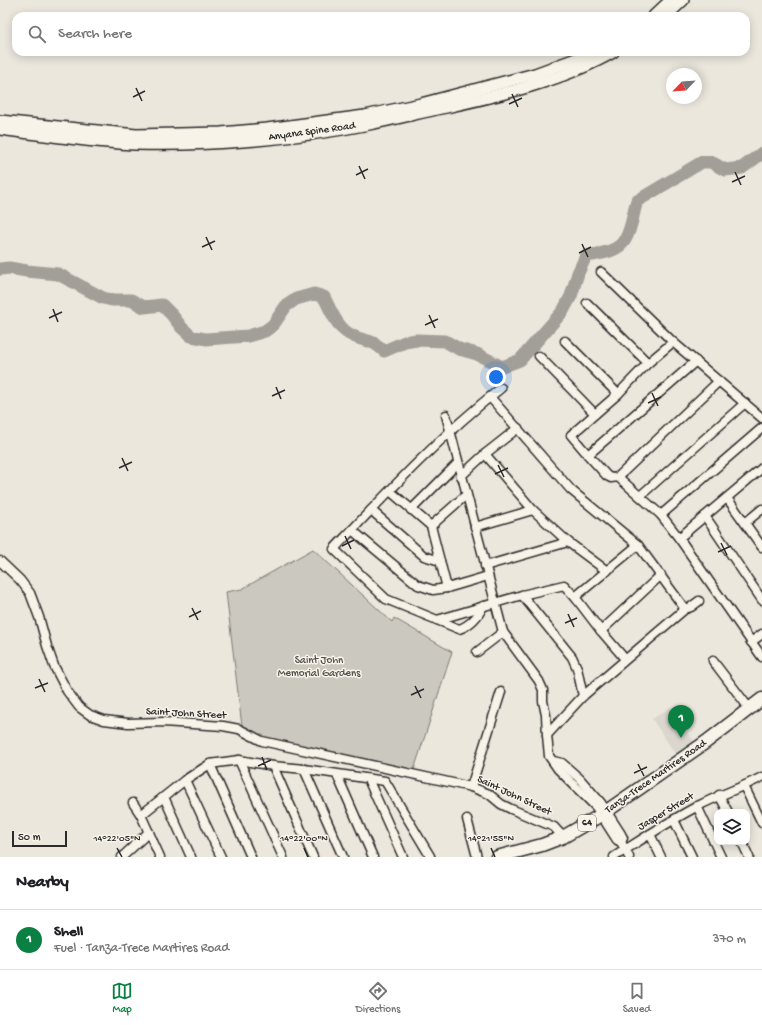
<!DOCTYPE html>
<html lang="en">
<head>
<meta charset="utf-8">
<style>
  :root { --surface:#fff; --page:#f6f6f6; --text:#202124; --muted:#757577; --line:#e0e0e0; --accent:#0b8043 }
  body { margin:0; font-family:"Gochi Hand",sans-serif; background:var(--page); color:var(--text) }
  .controls { position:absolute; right:12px; bottom:12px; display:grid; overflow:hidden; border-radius:8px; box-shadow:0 2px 10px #0003 }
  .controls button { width:36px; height:36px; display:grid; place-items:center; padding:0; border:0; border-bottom:1px solid var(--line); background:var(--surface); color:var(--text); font:20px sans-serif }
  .compass { position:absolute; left:666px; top:68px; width:36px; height:36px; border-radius:50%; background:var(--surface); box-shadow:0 2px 10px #0003; rotate:245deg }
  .scale { position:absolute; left:12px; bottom:10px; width:55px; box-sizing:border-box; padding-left:4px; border:2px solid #2b2b2b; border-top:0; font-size:11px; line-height:14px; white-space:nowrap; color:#2b2b2b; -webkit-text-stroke:3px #f7f3e8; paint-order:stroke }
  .you { position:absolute; left:496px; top:377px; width:14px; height:14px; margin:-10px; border:3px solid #fff; border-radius:50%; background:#1a73e8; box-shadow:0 0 0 6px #1a73e833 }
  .badge { display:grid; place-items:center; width:26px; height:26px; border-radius:50%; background:var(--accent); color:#fff; font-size:13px; font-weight:700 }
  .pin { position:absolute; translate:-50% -33px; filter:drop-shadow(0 1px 2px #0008) }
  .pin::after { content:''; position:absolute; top:21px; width:14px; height:12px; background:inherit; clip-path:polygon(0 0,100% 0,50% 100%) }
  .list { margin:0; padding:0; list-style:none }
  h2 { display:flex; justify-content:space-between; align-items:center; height:52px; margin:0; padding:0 16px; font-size:17px }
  h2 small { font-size:13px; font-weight:400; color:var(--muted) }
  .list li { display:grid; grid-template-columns:26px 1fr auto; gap:12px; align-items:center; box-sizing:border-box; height:60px; padding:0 16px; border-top:1px solid var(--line) }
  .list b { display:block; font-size:15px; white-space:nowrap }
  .list p { margin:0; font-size:13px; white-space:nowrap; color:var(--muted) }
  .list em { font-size:13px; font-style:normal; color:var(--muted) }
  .icon { flex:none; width:22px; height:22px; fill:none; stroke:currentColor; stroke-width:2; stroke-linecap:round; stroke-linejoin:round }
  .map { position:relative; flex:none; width:762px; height:857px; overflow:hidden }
  .search { position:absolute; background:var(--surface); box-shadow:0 2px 10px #0003; left:12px; right:12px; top:12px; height:44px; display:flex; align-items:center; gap:10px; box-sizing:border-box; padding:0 14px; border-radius:12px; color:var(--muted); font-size:15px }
  .sheet { height:112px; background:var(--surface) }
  nav { display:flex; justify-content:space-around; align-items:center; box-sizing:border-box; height:56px; border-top:1px solid var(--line); background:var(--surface); font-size:11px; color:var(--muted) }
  nav a { display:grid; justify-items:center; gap:2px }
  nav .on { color:var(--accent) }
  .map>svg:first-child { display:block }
  .built { fill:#dbd7ce }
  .green { fill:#cbc8bf; stroke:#7b7a75 }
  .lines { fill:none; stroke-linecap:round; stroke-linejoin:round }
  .river { stroke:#a29f98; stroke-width:13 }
  .minor-casing { stroke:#2b2b2b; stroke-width:11 }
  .secondary-casing { stroke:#2b2b2b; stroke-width:14 }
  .primary-casing { stroke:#2b2b2b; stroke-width:15 }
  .minor { stroke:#f7f3e8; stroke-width:8 }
  .secondary { stroke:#f7f3e8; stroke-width:11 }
  .primary { stroke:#f7f3e8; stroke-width:12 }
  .ticks { fill:none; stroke:#2b2b2b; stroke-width:1.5 }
  .labels { text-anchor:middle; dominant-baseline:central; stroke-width:3; stroke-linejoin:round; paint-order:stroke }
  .shield { fill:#f7f3e8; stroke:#686764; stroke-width:1 }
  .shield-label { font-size:10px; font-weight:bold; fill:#2b2b2b }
  .street-label { font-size:11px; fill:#2b2b2b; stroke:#f7f3e8 }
  .park-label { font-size:11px; fill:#535250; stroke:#f7f3e8 }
  .ticks-label { font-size:10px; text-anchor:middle; fill:#2b2b2b; stroke:#f7f3e8; stroke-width:3; stroke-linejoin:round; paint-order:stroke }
</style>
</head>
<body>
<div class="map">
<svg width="762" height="857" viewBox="0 0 762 857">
  <rect width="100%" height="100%" fill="#ebe7dd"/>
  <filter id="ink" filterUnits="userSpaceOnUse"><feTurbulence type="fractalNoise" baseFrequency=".025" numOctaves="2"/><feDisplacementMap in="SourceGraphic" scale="8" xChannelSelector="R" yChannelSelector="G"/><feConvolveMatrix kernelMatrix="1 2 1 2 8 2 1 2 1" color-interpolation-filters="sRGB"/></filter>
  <g filter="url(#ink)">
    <polygon class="built" points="671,707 696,745 678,758 652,719"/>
    <polygon class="green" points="313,549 392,622 394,618 452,652 413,773 265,741 242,727 226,592 242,589"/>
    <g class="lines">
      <path class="river" d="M0,269L9,268L27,271L58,274L103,298L112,300H131L144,307L162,305L172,315L182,328L191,336L206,339L248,336L265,331L273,325L286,306L296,299L314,294L324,297C331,311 338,330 353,336C367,343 371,338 384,351L405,342L416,340L445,341L459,349L477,354L502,367L520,360L563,311L571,296L578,273L586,256C600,254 619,252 626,238C632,227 633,213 637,201L702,162H711L725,170L742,168L762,153"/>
      <g class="minor-casing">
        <g id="minor">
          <polyline points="601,272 673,342 762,418"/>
          <polyline points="587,303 648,363"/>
          <polyline points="565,341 618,394"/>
          <polyline points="539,356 595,414"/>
          <polyline points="719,381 618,477 661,515 679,538 762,657"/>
          <polyline points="490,397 571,490 638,545 685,609 583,696 547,735"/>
          <polyline points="446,415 503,632 539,681 543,690 543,701 546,715 547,735 549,756 558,769 596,807 617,840 621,842 629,857"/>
          <polyline points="485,454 533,510 568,542 607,571"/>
          <polyline points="588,455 696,361"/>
          <polyline points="461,476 485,454 518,428"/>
          <polyline points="618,477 611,478 607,476 588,455 571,435 618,394 648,363 673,342"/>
          <polyline points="390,491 431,526 466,495"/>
          <polyline points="640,496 745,403"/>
          <polyline points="727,498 762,547"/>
          <polyline points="371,510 424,556 440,561"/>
          <polyline points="411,510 458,463"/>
          <polyline points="661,515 762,428"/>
          <polyline points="705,516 762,600"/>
          <polyline points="745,523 762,509"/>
          <polyline points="431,526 447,588"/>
          <polyline points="475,527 533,510"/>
          <polyline points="352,530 418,585 433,590 447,588 488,576"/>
          <polyline points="679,538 762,468"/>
          <polyline points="0,561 20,580 30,593 39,617 47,646 54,666 67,691 79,707 90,715 104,720 128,723 163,722 223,726 239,729 262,741 471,787 489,794 501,804 511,809 554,827 563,837"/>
          <polyline points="485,566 568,542"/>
          <polyline points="522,595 572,657 577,668 583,696"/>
          <polyline points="575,597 638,545"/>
          <path d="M483,606C479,616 469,626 459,629L386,599L334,549C387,493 440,436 501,388"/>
          <polyline points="685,609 691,607 699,601"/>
          <polyline points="437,620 522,595 564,585 575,597 601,631 625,659"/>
          <polyline points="601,631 661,575"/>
          <polyline points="751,642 762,634"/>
          <polyline points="477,652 503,632"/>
          <polyline points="713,661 749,708"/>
          <polyline points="239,760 283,857"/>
          <polyline points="553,761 562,763 579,778 601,803 621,834 623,838 621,842"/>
          <polyline points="210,764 251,857"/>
          <polyline points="273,766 313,857"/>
          <polyline points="304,769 343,857"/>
          <polyline points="337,775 373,857"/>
          <polyline points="368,779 403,857"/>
          <polyline points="185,780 221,857"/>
          <polyline points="744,786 762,823"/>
          <polyline points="471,787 501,692"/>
          <polyline points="719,795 728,812"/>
          <polyline points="164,797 191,857"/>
          <polyline points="133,803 141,815 160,857"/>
          <polyline points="697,806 721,857"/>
          <polyline points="141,815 185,780 210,764 239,760 273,766 304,769 385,781 430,856 429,857"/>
          <polyline points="467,819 477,857"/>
          <polyline points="674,820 692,857"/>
          <polyline points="650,834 661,857"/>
          <polyline points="742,842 749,857"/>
          <polyline points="122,857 149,832"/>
          <path d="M614,857C641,840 669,821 698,806C719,795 741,788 762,777"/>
        </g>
      </g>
      <g class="secondary-casing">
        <g id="secondary">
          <polyline points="654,16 671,0"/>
          <polyline points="666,16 683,0"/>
          <polyline points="0,121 136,135 221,133 267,129 365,116 421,104 535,74 595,52"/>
          <path d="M0,129C45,135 90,142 135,144C211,146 295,139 369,124C395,119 421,112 446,107C501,95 565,80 613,52"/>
        </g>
      </g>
      <g class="primary-casing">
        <polyline id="primary" points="497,857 542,845 563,837 601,815 706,742 762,699"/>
      </g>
      <use href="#minor" class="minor"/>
      <use href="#secondary" class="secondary"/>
      <use href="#primary" class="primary"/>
    </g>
  </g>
  <path class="ticks" d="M136,88L142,101M512,94L518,107M133,97L145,91M509,104L522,98M359,166L365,179M735,172L741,185M356,175L368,169M732,182L745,176M206,237L212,250M582,244L588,257M202,247L215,241M579,253L591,247M53,309L58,322M429,315L435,328M49,318L62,312M425,325L438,319M276,387L281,399M652,393L658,406M272,396L285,390M648,403L661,397M122,458L128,471M498,465L504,477M119,468L132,462M495,474L508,468M345,536L351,549M721,543L727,555M342,546L354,540M718,552L731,546M192,608L198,620M568,614L574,627M189,617L201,611M565,623L577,618M39,679L45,692M415,686L421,698M35,688L48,683M411,695L424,689M262,757L267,770M638,764L644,776M258,766L271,760M634,773L647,767M117,848L122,857M304,848L308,857M491,848L495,857"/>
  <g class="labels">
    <rect class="shield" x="578" y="815" width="18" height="16" rx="3"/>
    <g class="shield-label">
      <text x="587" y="823">64</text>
    </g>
    <g class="street-label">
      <text transform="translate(312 132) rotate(-8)">Anyana Spine Road</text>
      <text transform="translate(186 714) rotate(3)">Saint John Street</text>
      <text transform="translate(656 777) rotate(-35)">Tanza-Trece Martires Road</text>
      <text transform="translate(514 796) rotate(25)">Saint John Street</text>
      <text transform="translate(666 812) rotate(-31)">Jasper Street</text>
    </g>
    <g class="park-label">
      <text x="319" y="661">Saint John<tspan x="319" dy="13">Memorial Gardens</tspan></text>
    </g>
  </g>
  <g class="ticks-label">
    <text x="117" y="841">14°22'05"N</text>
    <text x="304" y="841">14°22'00"N</text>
    <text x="491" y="841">14°21'55"N</text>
  </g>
</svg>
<div class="controls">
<button><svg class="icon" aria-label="layers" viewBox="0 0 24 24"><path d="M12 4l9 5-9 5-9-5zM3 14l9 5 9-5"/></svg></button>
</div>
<svg class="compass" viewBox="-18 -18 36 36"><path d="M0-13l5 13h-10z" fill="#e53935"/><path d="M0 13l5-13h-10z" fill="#757577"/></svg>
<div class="scale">50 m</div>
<div class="you"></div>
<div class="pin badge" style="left:681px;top:738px">1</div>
<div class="search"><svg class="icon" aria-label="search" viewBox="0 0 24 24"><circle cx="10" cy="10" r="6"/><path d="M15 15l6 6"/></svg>Search here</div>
</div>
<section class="sheet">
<h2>Nearby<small></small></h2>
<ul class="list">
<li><span class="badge">1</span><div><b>Shell</b><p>Fuel · Tanza-Trece Martires Road</p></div><em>370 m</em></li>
</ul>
</section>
<nav>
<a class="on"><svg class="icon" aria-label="map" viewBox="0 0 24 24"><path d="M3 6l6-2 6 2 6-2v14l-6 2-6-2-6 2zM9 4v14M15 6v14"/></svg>Map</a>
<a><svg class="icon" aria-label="directions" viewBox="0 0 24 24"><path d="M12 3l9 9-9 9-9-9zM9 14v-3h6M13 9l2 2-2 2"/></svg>Directions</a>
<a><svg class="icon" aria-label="saved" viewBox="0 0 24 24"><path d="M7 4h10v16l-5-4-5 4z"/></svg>Saved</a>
</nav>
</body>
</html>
